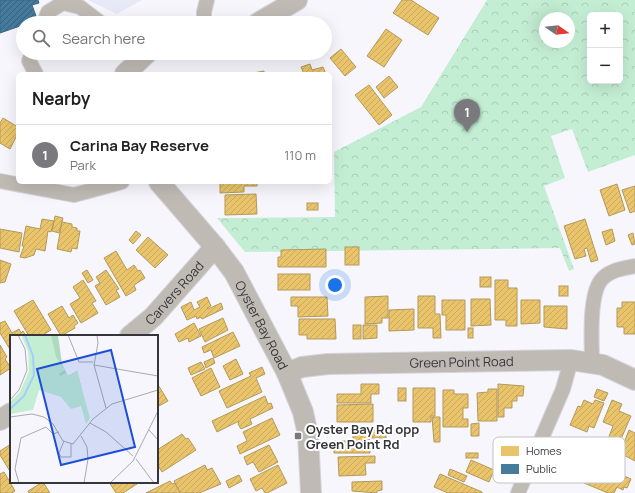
<!DOCTYPE html>
<html lang="en">
<head>
<meta charset="utf-8">
<style>
  :root { --surface:#fff; --page:#f6f6f6; --text:#222; --muted:#767676; --line:#e0e0e0; --accent:#79797e }
  body { margin:0; font-family:Manrope,sans-serif; background:var(--page); color:var(--text) }
  .controls { position:absolute; right:12px; top:12px; display:grid; overflow:hidden; border-radius:6px; box-shadow:0 4px 16px #0002 }
  .controls button { width:36px; height:36px; display:grid; place-items:center; padding:0; border:0; border-bottom:1px solid var(--line); background:var(--surface); color:var(--text); font:20px sans-serif }
  .compass { position:absolute; left:539px; top:12px; width:36px; height:36px; border-radius:50%; background:var(--surface); box-shadow:0 4px 16px #0002; rotate:104deg }
  .you { position:absolute; left:335px; top:285px; width:14px; height:14px; margin:-10px; border:3px solid #fff; border-radius:50%; background:#1a73e8; box-shadow:0 0 0 6px #1a73e833 }
  .badge { display:grid; place-items:center; width:26px; height:26px; border-radius:50%; background:var(--accent); color:#fff; font-size:13px; font-weight:700 }
  .pin { position:absolute; translate:-50% -33px; filter:drop-shadow(0 1px 2px #0008) }
  .pin::after { content:''; position:absolute; top:21px; width:14px; height:12px; background:inherit; clip-path:polygon(0 0,100% 0,50% 100%) }
  .list { margin:0; padding:0; list-style:none }
  h2 { display:flex; justify-content:space-between; align-items:center; height:52px; margin:0; padding:0 16px; font-size:17px }
  h2 small { font-size:13px; font-weight:400; color:var(--muted) }
  .list li { display:grid; grid-template-columns:26px 1fr auto; gap:12px; align-items:center; box-sizing:border-box; height:60px; padding:0 16px; border-top:1px solid var(--line) }
  .list b { display:block; font-size:15px; white-space:nowrap }
  .list p { margin:0; font-size:13px; white-space:nowrap; color:var(--muted) }
  .list em { font-size:13px; font-style:normal; color:var(--muted) }
  .icon { flex:none; width:22px; height:22px; fill:none; stroke:currentColor; stroke-width:2; stroke-linecap:round; stroke-linejoin:round }
  .map { position:relative; flex:none; width:635px; height:493px; overflow:hidden }
  .search { position:absolute; background:var(--surface); box-shadow:0 4px 16px #0002; left:16px; top:16px; width:316px; height:44px; display:flex; align-items:center; gap:10px; box-sizing:border-box; padding:0 14px; border-radius:22px; color:var(--muted); font-size:15px }
  .panel { position:absolute; background:var(--surface); box-shadow:0 4px 16px #0002; left:16px; top:72px; width:316px; height:112px; border-radius:6px }
  .map>svg:first-child { display:block }
  .built { fill:#e8e9f6 }
  .park { fill:url(#park-crowns); fill-rule:evenodd }
  .homes { fill:url(#homes-hatch); stroke:#b3995c }
  .public { fill:url(#public-hatch); stroke:#40667f }
  .lines { fill:none; stroke-linecap:round; stroke-linejoin:round }
  .street-casing { stroke:#d4d4d8; stroke-width:16 }
  .secondary-casing { stroke:#d4d4d8; stroke-width:22 }
  .street { stroke:#c0bab5; stroke-width:14 }
  .secondary { stroke:#c0bab5; stroke-width:20 }
  .poi-dot { fill:#79797e; stroke:#fff; stroke-width:1.5 }
  .labels { text-anchor:middle; dominant-baseline:central; stroke-width:4; stroke-linejoin:round; paint-order:stroke }
  .street-label { font-size:13px; fill:#35363a; stroke:#fff }
  .poi-label { font-size:13px; font-weight:bold; fill:#35363a; stroke:#fff; text-anchor:start }
  .inset-river { fill:none; stroke:#a3cefb; stroke-width:2 }
  .inset-road { fill:none; stroke:#a9a9ae; stroke-width:1 }
  .view { fill:#1d4ed8; fill-opacity:0.15; stroke:#1d4ed8; stroke-width:2 }
  .inset-edge { fill:none; stroke:#35363a; stroke-width:2 }
  .key { fill:#fff; stroke:#c2c3c4; stroke-width:1 }
  .key-label { font-size:11px; fill:#35363a }
</style>
</head>
<body>
<div class="map">
<svg width="635" height="493" viewBox="0 0 635 493">
  <defs>
    <pattern id="park-crowns" width="20" height="18" patternUnits="userSpaceOnUse"><rect width="20" height="18" fill="#c4eed4"/><path d="M2 6a3 3 0 1 1 6 0M12 15a3 3 0 1 1 6 0" fill="none" stroke="#a9cdb7"/></pattern>
    <pattern id="homes-hatch" width="6" height="6" patternUnits="userSpaceOnUse"><rect width="6" height="6" fill="#e9c46a"/><path d="M-1 1l2-2M0 6l6-6M5 7l2-2" fill="none" stroke="#c8a95d"/></pattern>
    <pattern id="public-hatch" width="6" height="6" patternUnits="userSpaceOnUse"><rect width="6" height="6" fill="#457b9d"/><path d="M-1 1l2-2M0 6l6-6M5 7l2-2" fill="none" stroke="#38607a"/></pattern>
  </defs>
  <rect width="100%" height="100%" fill="#f6f6fc"/>
  <polygon class="built" points="88,0 142,0 117,14"/>
  <path class="park" d="M487,0H635V155L588,172L572,129L551,136L565,178L544,186L574,269L569,271L560,248L245,252L217,218L335,217L334,152L421,107ZM590,15H620V81H590ZM545,18H569V42H545Z"/>
  <g class="homes">
    <polygon points="402,0 411,0 439,18 428,35 393,13"/>
    <polygon points="386,29 402,40 384,67 367,56"/>
    <polygon points="341,49 356,67 345,76 330,58"/>
    <polygon points="310,64 312,70 323,67 326,74 304,74 301,67"/>
    <polygon points="264,71 264,74 248,74"/>
    <polygon points="389,76 398,87 384,98 376,87"/>
    <polygon points="369,85 392,115 379,125 355,95"/>
    <polygon points="3,118 18,127 18,133 10,149 0,143 0,123"/>
    <polygon points="220,182 257,182 257,186 244,186 244,192 220,193"/>
    <polygon points="617,184 625,210 609,216 600,190"/>
    <polygon points="635,186 635,211 630,213 622,190"/>
    <polygon points="256,194 257,214 225,215 225,195"/>
    <rect x="307" y="203" width="11" height="7"/>
    <polygon points="55,216 63,218 59,233 52,231"/>
    <polygon points="42,219 54,221 51,232 48,231 45,251 36,249 34,255 25,258 20,257 24,246 22,246 26,226 40,229"/>
    <polygon points="585,219 598,260 591,262 587,248 584,249 586,256 575,259 564,226"/>
    <polygon points="62,222 72,224 72,227 77,228 77,231 80,231 77,249 72,248 71,252 57,249"/>
    <polygon points="0,229 22,233 19,252 0,248"/>
    <polygon points="612,229 615,241 606,245 602,232"/>
    <polygon points="136,231 141,235 133,244 129,240"/>
    <polygon points="633,233 635,244 632,245 628,235"/>
    <polygon points="148,237 168,255 155,268 136,250"/>
    <rect x="345" y="247" width="14" height="18"/>
    <polygon points="326,249 326,267 278,267 278,257 281,257 281,250"/>
    <polygon points="116,251 127,270 134,265 138,271 140,270 145,278 134,285 136,290 126,296 104,258"/>
    <polygon points="0,260 11,264 5,282 0,283"/>
    <polygon points="87,270 93,280 88,283 82,273"/>
    <polygon points="106,270 119,289 116,290 120,297 106,305 95,286 100,283 96,277"/>
    <rect x="278" y="274" width="32" height="16"/>
    <rect x="480" y="277" width="11" height="10"/>
    <polygon points="83,280 96,301 92,303 98,313 81,323 70,304 80,298 73,287"/>
    <polygon points="495,280 508,280 508,288 517,288 517,326 506,326 506,320 495,320"/>
    <rect x="559" y="286" width="9" height="10"/>
    <polygon points="388,296 388,318 382,318 382,323 365,324 365,297"/>
    <polygon points="418,296 435,296 435,314 440,314 441,338 433,338 433,328 418,328"/>
    <polygon points="207,297 211,306 207,308 208,309 221,303 223,309 202,319 201,317 197,319 196,316 187,320 181,307 191,302 194,310 200,307 197,302"/>
    <polygon points="291,297 327,297 328,316 298,317 298,306 291,306"/>
    <polygon points="471,299 490,299 491,325 471,326"/>
    <polygon points="33,300 51,330 41,336 29,336 14,311"/>
    <polygon points="442,300 465,300 465,330 446,330 446,315 442,315"/>
    <polygon points="521,300 540,300 540,323 521,324"/>
    <polygon points="622,302 635,302 635,334 624,334 624,327 617,327 617,308 622,308"/>
    <polygon points="62,306 69,318 73,315 78,323 74,326 75,328 61,336 48,314"/>
    <polygon points="544,306 567,306 567,329 544,327"/>
    <polygon points="414,309 414,330 389,331 389,310"/>
    <polygon points="223,318 228,330 205,342 199,329"/>
    <polygon points="299,319 335,319 336,339 307,339 307,335 299,335"/>
    <polygon points="5,321 12,333 19,329 21,333 23,331 26,336 11,336 11,351 0,333 0,323"/>
    <polygon points="194,323 201,336 189,342 188,338 179,342 175,334"/>
    <rect x="353" y="325" width="8" height="14"/>
    <polygon points="363,325 377,325 377,338 363,339"/>
    <rect x="468" y="328" width="5" height="10"/>
    <polygon points="233,332 240,346 214,358 211,350 204,353 202,347"/>
    <polygon points="0,345 7,357 5,359 11,368 0,375"/>
    <polygon points="213,358 215,363 206,368 204,362"/>
    <polygon points="236,359 243,374 230,380 223,366"/>
    <polygon points="201,362 205,369 191,375 188,368"/>
    <polygon points="262,367 265,374 256,378 262,392 227,408 219,391 251,376 249,373"/>
    <polygon points="211,368 220,387 201,396 192,378"/>
    <polygon points="157,383 168,401 157,407"/>
    <polygon points="361,384 379,384 379,394 371,394 371,403 337,403 337,394 361,394"/>
    <polygon points="498,384 524,386 523,396 517,396 517,401 512,401 512,408 504,408 504,417 498,417"/>
    <rect x="398" y="388" width="8" height="13"/>
    <polygon points="413,388 435,388 435,416 431,416 431,422 413,422"/>
    <polygon points="488,389 497,389 497,421 478,421 477,393 488,392"/>
    <polygon points="597,389 608,393 604,401 594,397"/>
    <polygon points="443,390 454,390 454,394 468,394 468,408 463,408 463,419 468,419 468,427 443,427"/>
    <polygon points="265,396 268,404 271,403 273,408 250,419 252,424 241,429 238,424 239,421 217,432 212,421"/>
    <polygon points="584,400 593,404 595,400 604,403 594,428 589,426 587,432 570,425 578,406 581,407"/>
    <polygon points="612,400 622,404 619,411 631,416 618,446 607,442 613,426 603,422"/>
    <polygon points="373,404 373,422 337,422 337,405"/>
    <polygon points="432,417 440,417 440,442 434,442"/>
    <polygon points="272,418 280,435 240,454 237,446 247,441 243,432"/>
    <polygon points="479,423 479,436 471,436 471,424"/>
    <rect x="372" y="430" width="14" height="8"/>
    <polygon points="629,430 635,433 635,461 620,453"/>
    <polygon points="353,431 369,431 370,453 334,453 334,441 353,441"/>
    <polygon points="182,434 186,439 188,438 196,450 162,472 157,464 157,450"/>
    <polygon points="11,444 11,473 0,455 0,451"/>
    <polygon points="269,445 278,462 259,472 253,462 247,465 244,457"/>
    <rect x="466" y="453" width="12" height="5"/>
    <polygon points="375,456 375,463 365,463 366,475 339,476 338,457"/>
    <polygon points="471,460 494,470 489,482 466,472"/>
    <polygon points="205,465 207,470 212,468 221,484 199,493 180,493 174,481"/>
    <polygon points="278,465 287,483 267,493 265,493 262,488 256,491 250,479"/>
    <polygon points="599,465 631,479 627,488 624,487 623,490 617,487 614,493 608,493 584,483 590,470 596,472"/>
    <polygon points="450,469 467,476 464,482 448,475"/>
    <polygon points="4,472 15,491 12,493 0,493 0,474"/>
    <polygon points="440,474 482,492 482,493 448,493 434,487"/>
    <polygon points="239,475 242,481 229,488 226,481"/>
    <polygon points="170,481 172,484 175,483 180,493 146,493"/>
    <polygon points="382,481 382,490 377,491 377,493 352,491 352,482"/>
    <polygon points="43,482 50,493 29,493 28,491"/>
    <polygon points="109,482 140,482 123,493 116,493"/>
  </g>
  <polygon class="public" points="0,0 38,0 39,3 32,5 36,16 30,19 31,22 23,23 23,25 0,33"/>
  <g class="lines">
    <g class="street-casing">
      <g id="street">
        <polyline points="44,23 48,12 63,3 80,7 101,23"/>
        <polyline points="204,23 204,12 207,0"/>
        <polyline points="32,53 29,61 36,74"/>
        <polyline points="0,181 74,195 122,182"/>
        <path d="M592,363C592,343 588,292 603,278C611,270 624,268 635,266"/>
        <polyline points="518,493 563,389 571,360"/>
      </g>
    </g>
    <g class="secondary-casing">
      <g id="secondary">
        <polyline points="258,23 297,0"/>
        <polyline points="125,74 147,53"/>
        <path id="s1" d="M159,182L215,247L234,272L287,373L303,412L308,435L311,493"/>
        <path id="s2" d="M130,336L153,317L215,247"/>
        <path id="s3" d="M287,373L302,367L328,364L571,360L603,365L635,380"/>
        <polyline points="0,420 11,413"/>
      </g>
    </g>
    <use href="#street" class="street"/>
    <use href="#secondary" class="secondary"/>
  </g>
  <rect class="poi-dot" x="294" y="432" width="8" height="8" rx="2"/>
  <g class="labels">
    <g class="street-label">
      <text stroke="none"><textPath href="#s2" startOffset="62">Carvers Road</textPath></text>
      <text stroke="none"><textPath href="#s1" startOffset="177">Oyster Bay Road</textPath></text>
      <text stroke="none"><textPath href="#s3" startOffset="176">Green Point Road</textPath></text>
    </g>
    <g class="poi-label">
      <text x="306" y="429">Oyster Bay Rd opp<tspan x="306" dy="15">Green Point Rd</tspan></text>
    </g>
  </g>
  <g transform="translate(10 335)">
    <rect width="148" height="148" fill="#f6f6fc"/>
    <path d="M34,0H48L52,29L58,41L70,34L67,36L72,54L49,44Z" fill="#aedac0"/>
    <path d="M11,0H41L46,22L55,35L49,39L50,41L56,38L59,41L70,34L67,36L80,83L76,89L71,71L61,74L51,62L29,55L23,75L0,79V67L10,57L19,36L18,16Z" fill="#c4eed4"/>
    <path class="inset-river" d="M0,74L14,61L24,40L23,21L15,0"/>
    <path class="inset-road" d="M58,0L69,27H83M87,0L88,8L84,30L96,73M84,30L148,41M0,65L9,55L17,35L15,14L8,0M0,82L22,79L34,82L43,89L53,106L63,109L83,84L102,69L148,55M80,88L96,97L123,121M139,95L148,105M71,101L77,112L78,124L74,148M54,106L49,118L51,122H61V109M126,124L144,148M123,126L148,76M9,148L5,134L11,103L36,92L43,99L49,97M100,148L123,126"/>
    <path class="view" d="M101,15L125,112L51,130L27,34Z"/>
    <rect width="148" height="148" class="inset-edge"/>
  </g>
  <rect x="493" y="437" width="132" height="46" rx="6" class="key"/>
  <rect x="501" y="446" width="18" height="10" fill="#e9c46a"/>
  <rect x="501" y="464" width="18" height="10" fill="#457b9d"/>
  <g class="key-label">
    <text x="526" y="455">Homes</text>
    <text x="526" y="473">Public</text>
  </g>
</svg>
<div class="controls">
<button>+</button>
<button>−</button>
</div>
<svg class="compass" viewBox="-18 -18 36 36"><path d="M0-13l5 13h-10z" fill="#e53935"/><path d="M0 13l5-13h-10z" fill="#767676"/></svg>
<div class="you"></div>
<div class="pin badge" style="left:467px;top:132px">1</div>
<div class="search"><svg class="icon" aria-label="search" viewBox="0 0 24 24"><circle cx="10" cy="10" r="6"/><path d="M15 15l6 6"/></svg>Search here</div>
<section class="panel">
<h2>Nearby<small></small></h2>
<ul class="list">
<li><span class="badge">1</span><div><b>Carina Bay Reserve</b><p>Park</p></div><em>110 m</em></li>
</ul>
</section>
</div>
</body>
</html>
